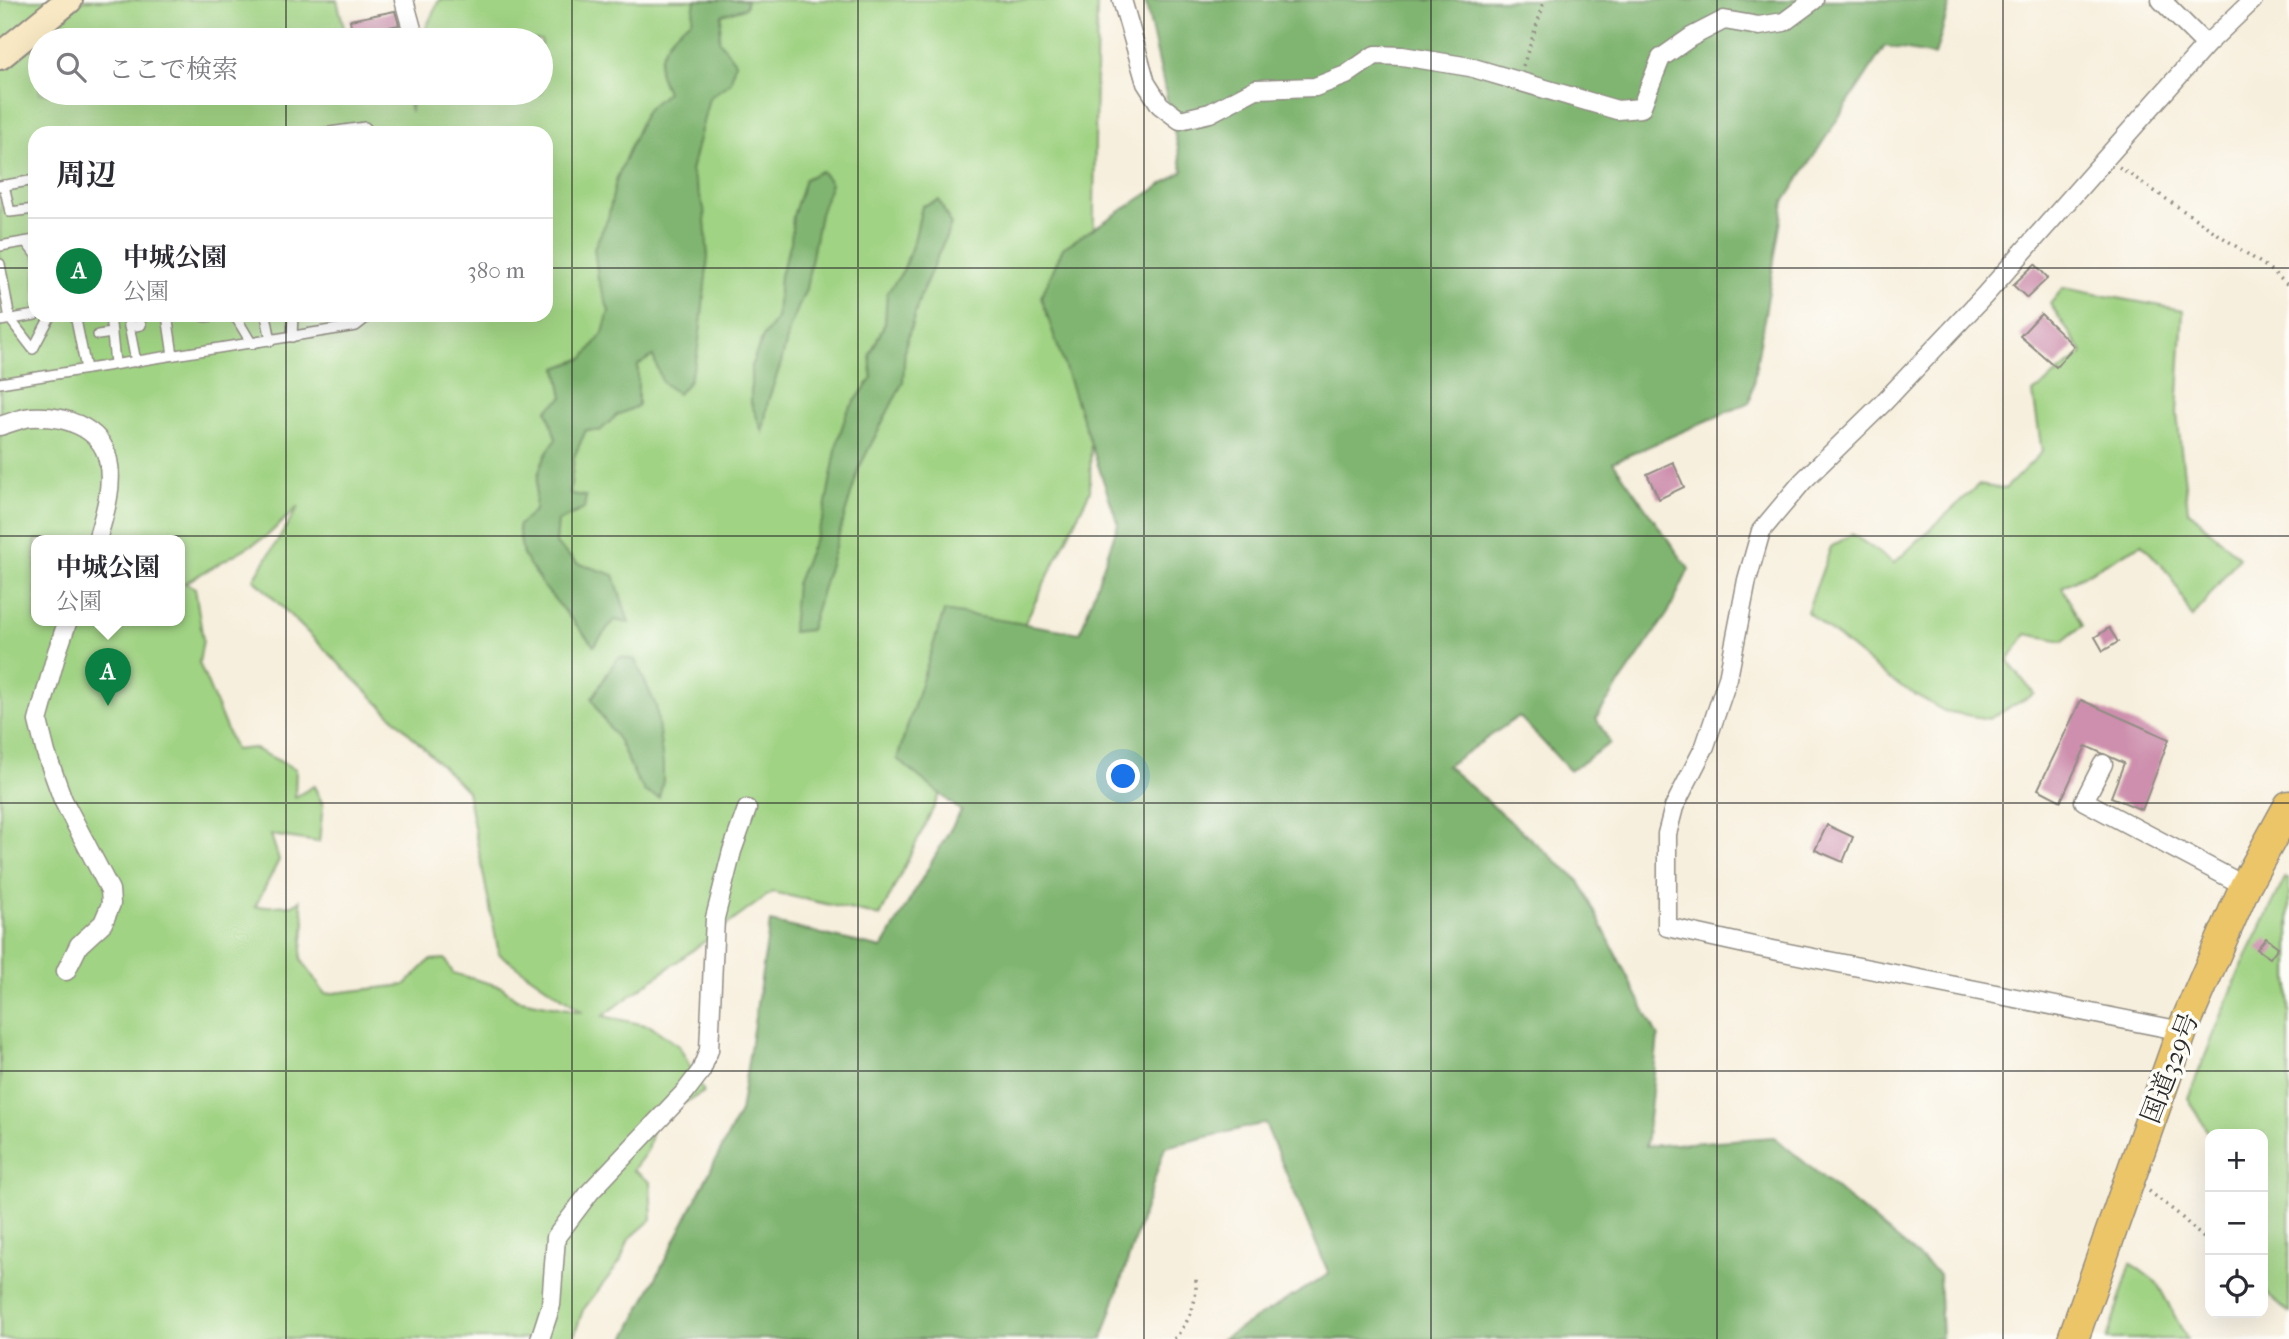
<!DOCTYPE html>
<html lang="ja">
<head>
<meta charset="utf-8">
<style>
  :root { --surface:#fff; --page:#f2f2f3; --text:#2b2b33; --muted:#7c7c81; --line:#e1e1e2; --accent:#0b8043 }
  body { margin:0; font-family:"IM FELL French Canon","Noto Serif JP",serif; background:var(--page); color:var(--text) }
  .controls { position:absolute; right:21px; bottom:21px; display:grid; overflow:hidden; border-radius:14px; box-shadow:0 7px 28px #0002 }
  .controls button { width:63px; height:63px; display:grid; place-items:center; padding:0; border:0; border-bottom:2px solid var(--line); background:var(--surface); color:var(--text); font:35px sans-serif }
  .you { position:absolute; left:1124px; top:777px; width:24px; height:24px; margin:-18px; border:5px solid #fff; border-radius:50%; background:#1a73e8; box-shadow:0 0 0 10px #1a73e833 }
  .badge { display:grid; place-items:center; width:46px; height:46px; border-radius:50%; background:var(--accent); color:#fff; font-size:23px; font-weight:700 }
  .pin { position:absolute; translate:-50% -58px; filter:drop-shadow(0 2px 4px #0008) }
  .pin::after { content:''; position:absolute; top:37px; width:24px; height:21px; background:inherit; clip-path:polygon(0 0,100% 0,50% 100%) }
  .popup { position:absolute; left:31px; top:535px; width:154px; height:91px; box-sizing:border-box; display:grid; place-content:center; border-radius:14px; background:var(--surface); filter:drop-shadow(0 2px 5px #0005); font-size:23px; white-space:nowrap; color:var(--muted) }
  .popup b { font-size:26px; color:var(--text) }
  .popup::after { content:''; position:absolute; left:50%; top:100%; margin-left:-14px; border:14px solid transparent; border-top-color:var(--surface) }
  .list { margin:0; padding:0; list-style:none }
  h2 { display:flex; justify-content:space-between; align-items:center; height:91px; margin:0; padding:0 28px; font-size:30px }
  h2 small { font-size:23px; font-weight:400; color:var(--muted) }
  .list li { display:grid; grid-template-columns:46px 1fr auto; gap:21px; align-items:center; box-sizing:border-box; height:105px; padding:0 28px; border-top:2px solid var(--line) }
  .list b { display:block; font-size:26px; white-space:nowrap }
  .list p { margin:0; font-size:23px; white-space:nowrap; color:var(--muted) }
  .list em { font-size:23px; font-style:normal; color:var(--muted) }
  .icon { flex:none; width:38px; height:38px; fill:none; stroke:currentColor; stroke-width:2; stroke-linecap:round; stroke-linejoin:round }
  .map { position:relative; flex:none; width:2289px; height:1339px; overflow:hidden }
  .search { position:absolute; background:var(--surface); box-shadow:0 7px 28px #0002; left:28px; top:28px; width:525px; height:77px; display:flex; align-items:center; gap:18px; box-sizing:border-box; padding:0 24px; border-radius:38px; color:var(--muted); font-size:26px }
  .panel { position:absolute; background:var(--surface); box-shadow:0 7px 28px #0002; left:28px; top:126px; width:525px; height:196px; border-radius:21px }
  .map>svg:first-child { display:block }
  .green { fill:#a0d383; stroke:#667f57; stroke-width:2; fill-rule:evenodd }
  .forest { fill:#80b571; stroke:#56704e; stroke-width:2 }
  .building { fill:#cd8fad }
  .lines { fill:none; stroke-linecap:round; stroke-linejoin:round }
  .service-casing { stroke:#918d84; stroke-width:12 }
  .minor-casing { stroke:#918d84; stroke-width:21 }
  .secondary-casing { stroke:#918d84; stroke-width:30 }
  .trunk-casing { stroke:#918d84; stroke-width:33 }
  .path { stroke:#918d84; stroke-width:3.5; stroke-dasharray:2 5; stroke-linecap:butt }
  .service { stroke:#fff; stroke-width:9 }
  .minor { stroke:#fff; stroke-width:18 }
  .secondary { stroke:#f8e8c3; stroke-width:26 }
  .trunk { stroke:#edc569; stroke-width:30 }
  .grid { fill:none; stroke:#2b2b2b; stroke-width:2; stroke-opacity:0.55 }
  .labels { text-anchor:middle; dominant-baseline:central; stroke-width:7; stroke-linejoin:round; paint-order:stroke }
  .street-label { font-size:26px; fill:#2b2b2b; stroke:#fdfcf7 }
</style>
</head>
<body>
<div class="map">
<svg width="2289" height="1339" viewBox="0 0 2289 1339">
  <rect width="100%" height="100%" fill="#fdfcf7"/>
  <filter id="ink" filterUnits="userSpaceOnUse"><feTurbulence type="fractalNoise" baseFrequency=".0143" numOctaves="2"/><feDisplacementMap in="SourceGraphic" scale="14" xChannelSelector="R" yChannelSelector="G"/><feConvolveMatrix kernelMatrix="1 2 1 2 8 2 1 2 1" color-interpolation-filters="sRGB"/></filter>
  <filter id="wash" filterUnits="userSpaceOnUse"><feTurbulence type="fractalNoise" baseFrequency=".00686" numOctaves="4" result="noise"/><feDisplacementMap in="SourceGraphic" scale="28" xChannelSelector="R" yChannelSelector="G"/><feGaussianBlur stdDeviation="1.57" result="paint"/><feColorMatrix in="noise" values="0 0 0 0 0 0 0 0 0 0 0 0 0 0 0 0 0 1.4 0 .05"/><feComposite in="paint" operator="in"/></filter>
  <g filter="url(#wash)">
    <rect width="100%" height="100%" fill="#f7efdd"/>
    <g class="green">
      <path d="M0,0H337L347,40H40V93H359L360,97L409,93L410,112L414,93H541V40H424L425,30L439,0H1097L1090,491L880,916L772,892L603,1016L650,1026L679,1046L704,1092L665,1113L654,1121L647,1151L633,1170L650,1182L652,1219L629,1239L620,1262L583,1310L573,1339H0ZM35,133H546V315H35ZM299,506L254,579L467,791L499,954L583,1012L516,999L502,987L453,973L445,959L430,960L405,985L325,994L301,959L305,921L300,900L293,905L255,907L279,860L271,835L319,842L323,805L314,786L295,797L296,769L253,748L235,750L199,663L203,640L195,588L185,583L267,536ZM36,540H180V620H36Z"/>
      <polygon points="2063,288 2183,310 2177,414 2188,510 2239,557 2192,618 2172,577 2142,544 2062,587 2082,626 2063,641 2026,634 2008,661 2034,694 1989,719 1944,711 1889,679 1807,612 1831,547 1852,534 1894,563 1978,485 2005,489 2042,452 2033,393 2083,353 2050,304"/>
      <polygon points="2285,878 2289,880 2289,1312 2263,1290 2263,1134 2210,1134 2210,1136 2188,1098 2240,970"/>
      <polygon points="2131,1263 2157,1283 2187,1339 2107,1339"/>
    </g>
    <g class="forest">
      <path d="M695,0H747L745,8L722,15L719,40L735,62L731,82L709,98L691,171L704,208L708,257L701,325L697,356L689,381L678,394L662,382L653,356L638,365V406L617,415L600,431L586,430L574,457L570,494L586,496L584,509L558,521L556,544L577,563L614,575L629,623L614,620L594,646L544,587L523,555L518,526L535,510C536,480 537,464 556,439L547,410L563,397L557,368L584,358L603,333L609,311L598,279L594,248L608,218L616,180L646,110L667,92C664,85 660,77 659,70C659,48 675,31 692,20Z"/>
      <polygon points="1145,0 1951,0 1935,55 1885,46 1784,202 1750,402 1613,462 1689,569 1668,613 1596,718 1610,743 1570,771 1519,716 1447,766 1579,881 1658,1037 1646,1146 1774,1137 1939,1274 1942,1339 1222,1339 1329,1274 1265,1123 1165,1147 1102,1339 625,1339 740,1112 770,922 882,948 961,811 897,759 944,611 1080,633 1118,524 1041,297 1063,248 1183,171"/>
      <polygon points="821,171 831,183 820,214 806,289 790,327 781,363 768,401 763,432 751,403 751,366 763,337 777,318 780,275 791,242 793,216 805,179"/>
      <polygon points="939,200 951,225 921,294 905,347 903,382 859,468 810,630 792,632 796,584 823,519 838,440 847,412 872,378 870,355 885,323 887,293 903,271 915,237 922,206"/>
      <path d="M620,657L635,660L656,706L663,764V781L659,798L645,792L636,778L619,741L600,714L592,698C601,687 611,663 620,657Z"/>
    </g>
    <g id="blocks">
      <g class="building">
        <polygon points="395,11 399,25 389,27 392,40 353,40 350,20"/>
        <polygon points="2035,264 2048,278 2027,298 2013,285"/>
        <polygon points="2041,314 2074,346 2056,367 2020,336"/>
        <polygon points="1673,462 1684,487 1659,499 1647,474"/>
        <polygon points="2109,628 2118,642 2103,651 2095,637"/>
        <polygon points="2081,700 2169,739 2142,810 2111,797 2124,763 2086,746 2061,801 2038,789"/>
        <polygon points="1827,825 1853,837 1843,862 1815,850"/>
        <polygon points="2266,938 2278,947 2270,958 2257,949"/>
      </g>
    </g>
  </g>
  <g filter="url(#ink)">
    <use href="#blocks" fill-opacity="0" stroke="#918d84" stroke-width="2"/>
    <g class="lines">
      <g class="service-casing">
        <g id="service">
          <polyline points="323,133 365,127 371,133"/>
          <polyline points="4,185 10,212 35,209"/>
          <polyline points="0,186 35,180"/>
          <polyline points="26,242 35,254"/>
          <polyline points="0,246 35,240"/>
          <polyline points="0,264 10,319 33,349 51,315"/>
          <polyline points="75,315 86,369"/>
          <polyline points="110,315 115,363"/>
          <polyline points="127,315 136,362"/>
          <polyline points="167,315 173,355"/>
          <polyline points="202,315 205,317 220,315"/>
          <polyline points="229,315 237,319 252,344"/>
          <polyline points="266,315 271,341"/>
          <polyline points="0,321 35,315"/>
          <polyline points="129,327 141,325"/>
          <polyline points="98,335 112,333"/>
          <polyline points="292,337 293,315"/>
          <polyline points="0,383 356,326 370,315"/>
        </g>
      </g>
      <g class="minor-casing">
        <g id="minor">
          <polyline points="404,0 415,40"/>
          <polyline points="1122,0 1146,83 1160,105 1180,120 1210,113 1256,89 1315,87 1346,75 1375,55 1402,56 1470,67 1617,110 1641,108 1661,58 1691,37 1724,20 1759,26 1784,22 1814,0"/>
          <polyline points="2161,0 2206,45"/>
          <path d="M0,426C10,423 21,418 31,417C62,415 101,426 108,460C114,486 104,516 97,540"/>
          <polyline points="2103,764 2084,801 2245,886"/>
          <polyline points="66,971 79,945 103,923 111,904 110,890 63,800 46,753 38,721 57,652 68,620"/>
          <polyline points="2182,1031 1758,947 1667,927 1667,834 1674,807 1705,746 1728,678 1747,580 1761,531 1803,481 1883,403 1984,296 2206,45 2253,0"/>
          <polyline points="540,1339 551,1305 556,1237 590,1192 685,1092 701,1071 709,1050 715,918 732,851 747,809"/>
        </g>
      </g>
      <g class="secondary-casing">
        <polyline id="secondary" points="0,56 69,0"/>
      </g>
      <g class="trunk-casing">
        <polyline id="trunk" points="2073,1339 2182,1031 2245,886 2289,806"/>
      </g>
      <g class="path">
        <polyline points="1523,66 1545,0"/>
        <polyline points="2119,167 2268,268 2289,286"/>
        <polyline points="2149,1191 2177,1213 2210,1244"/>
        <path d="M1174,1339C1190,1321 1197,1303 1196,1279"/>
      </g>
      <use href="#service" class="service"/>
      <use href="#minor" class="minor"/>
      <use href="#secondary" class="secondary"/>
      <use href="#trunk" class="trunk"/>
    </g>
  </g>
  <path class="grid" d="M286,0V40M572,0V1339M858,0V1339M1144,0V1339M1431,0V1339M1717,0V1339M2003,0V1339M286,93V133M0,268H35M546,268H2289M286,315V1339M0,536H2289M0,803H2289M0,1071H2289"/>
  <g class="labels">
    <g class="street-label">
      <text transform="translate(2170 1068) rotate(-69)">国道329号</text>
    </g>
  </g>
</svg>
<div class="controls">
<button>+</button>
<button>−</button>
<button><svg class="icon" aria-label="locate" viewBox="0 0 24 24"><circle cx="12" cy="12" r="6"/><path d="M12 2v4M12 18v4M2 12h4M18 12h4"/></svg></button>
</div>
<div class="you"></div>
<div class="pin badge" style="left:108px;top:706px">A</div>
<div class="popup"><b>中城公園</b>公園</div>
<div class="search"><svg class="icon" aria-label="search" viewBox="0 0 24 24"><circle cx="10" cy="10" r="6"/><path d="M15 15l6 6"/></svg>ここで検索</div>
<section class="panel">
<h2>周辺<small></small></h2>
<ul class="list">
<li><span class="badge">A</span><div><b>中城公園</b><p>公園</p></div><em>380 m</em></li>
</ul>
</section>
</div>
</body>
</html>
